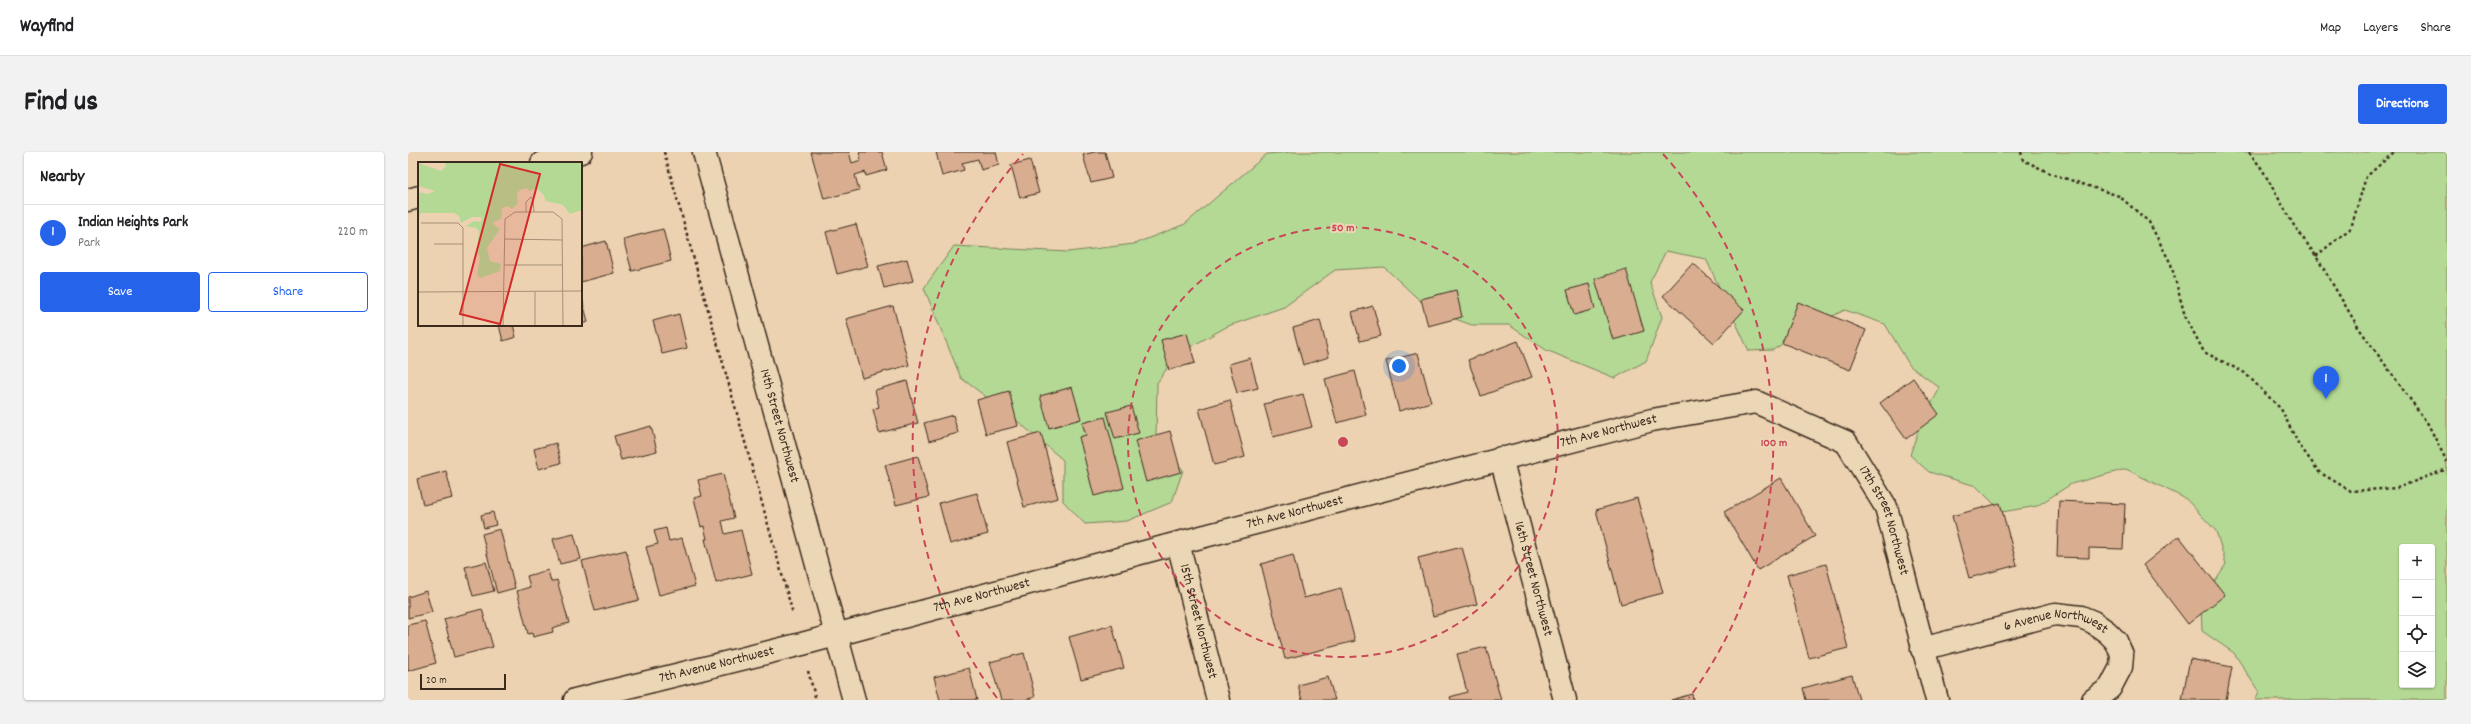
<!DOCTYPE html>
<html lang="en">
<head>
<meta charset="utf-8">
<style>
  :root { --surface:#fff; --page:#f2f2f2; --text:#202124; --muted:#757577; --line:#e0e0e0; --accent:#2563eb }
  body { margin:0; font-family:Dekko,sans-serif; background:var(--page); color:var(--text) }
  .controls { position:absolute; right:12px; bottom:12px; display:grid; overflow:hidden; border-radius:4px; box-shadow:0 1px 3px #0004 }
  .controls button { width:36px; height:36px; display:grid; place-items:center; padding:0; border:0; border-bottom:1px solid var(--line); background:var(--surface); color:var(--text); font:20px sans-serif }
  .scale { position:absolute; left:12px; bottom:10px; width:86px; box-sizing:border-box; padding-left:4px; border:2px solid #3b2a1e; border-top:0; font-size:11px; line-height:14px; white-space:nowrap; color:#3b2a1e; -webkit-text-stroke:3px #ebd7b5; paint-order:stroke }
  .you { position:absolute; left:991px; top:214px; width:14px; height:14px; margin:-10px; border:3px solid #fff; border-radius:50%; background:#1a73e8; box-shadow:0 0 0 6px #1a73e833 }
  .badge { display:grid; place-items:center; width:26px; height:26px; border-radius:50%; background:var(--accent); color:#fff; font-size:13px; font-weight:700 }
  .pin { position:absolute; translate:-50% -33px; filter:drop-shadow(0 1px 2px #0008) }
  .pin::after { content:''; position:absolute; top:21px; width:14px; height:12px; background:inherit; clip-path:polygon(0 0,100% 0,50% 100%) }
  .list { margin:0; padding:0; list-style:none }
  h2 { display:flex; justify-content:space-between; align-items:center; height:52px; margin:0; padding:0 16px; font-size:17px }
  h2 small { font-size:13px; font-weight:400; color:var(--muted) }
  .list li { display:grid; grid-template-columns:26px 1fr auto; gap:12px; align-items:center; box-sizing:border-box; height:56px; padding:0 16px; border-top:1px solid var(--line) }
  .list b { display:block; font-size:15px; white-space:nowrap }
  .list p { margin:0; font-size:13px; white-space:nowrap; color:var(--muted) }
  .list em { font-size:13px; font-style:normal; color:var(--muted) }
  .actions { display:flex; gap:8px; padding:12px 16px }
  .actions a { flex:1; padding:9px 0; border:1px solid var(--accent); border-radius:4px; text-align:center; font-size:14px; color:var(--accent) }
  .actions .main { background:var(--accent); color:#fff }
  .icon { flex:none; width:22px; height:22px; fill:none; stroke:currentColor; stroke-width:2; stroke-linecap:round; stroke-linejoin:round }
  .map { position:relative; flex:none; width:2039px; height:548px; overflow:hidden; border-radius:4px }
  header { display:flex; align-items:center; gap:24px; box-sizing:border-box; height:56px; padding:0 20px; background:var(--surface); border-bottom:1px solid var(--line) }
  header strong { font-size:19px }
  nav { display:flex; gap:22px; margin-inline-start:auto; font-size:14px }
  .intro { display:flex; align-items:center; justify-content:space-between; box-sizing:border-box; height:96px; padding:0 24px }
  h1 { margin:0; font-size:28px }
  .button { padding:10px 18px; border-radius:4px; background:var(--accent); color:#fff; font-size:14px; font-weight:700 }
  main { display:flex; gap:24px; padding:0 24px }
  aside { flex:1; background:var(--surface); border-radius:4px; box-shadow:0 1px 3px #0004 }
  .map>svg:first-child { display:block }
  .green { fill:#b3d995; stroke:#77825a; fill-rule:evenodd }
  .building { fill:#d9ad90; stroke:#3b2a1e }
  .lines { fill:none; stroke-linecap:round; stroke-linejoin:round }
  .street-casing { stroke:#3b2a1e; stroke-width:25 }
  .secondary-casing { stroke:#3b2a1e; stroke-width:25 }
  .path { stroke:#3b2a1e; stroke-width:2.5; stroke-dasharray:3 3; stroke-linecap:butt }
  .street { stroke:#ebd7b5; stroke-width:22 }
  .secondary { stroke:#ebd7b5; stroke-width:22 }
  .ring { fill:none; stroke:#ca4758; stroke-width:2; stroke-dasharray:7 5 }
  .labels { text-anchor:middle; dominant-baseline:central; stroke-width:4; stroke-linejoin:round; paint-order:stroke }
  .street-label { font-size:14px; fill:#3b2a1e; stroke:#ebd7b5 }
  .inset-road { fill:none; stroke:#a58f76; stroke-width:1 }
  .view { fill:#d62828; fill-opacity:0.15; stroke:#d62828; stroke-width:2 }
  .inset-edge { fill:none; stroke:#3b2a1e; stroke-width:2 }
  .centre { fill:#ca4758; stroke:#ebd7b5; stroke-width:2 }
  .ring-label { font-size:12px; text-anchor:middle; font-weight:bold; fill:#ca4758; stroke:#ebd7b5; stroke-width:4; stroke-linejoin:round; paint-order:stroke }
</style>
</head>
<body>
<header>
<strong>Wayfind</strong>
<nav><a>Map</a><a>Layers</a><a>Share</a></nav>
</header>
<div class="intro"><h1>Find us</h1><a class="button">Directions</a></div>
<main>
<aside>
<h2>Nearby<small></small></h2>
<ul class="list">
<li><span class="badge">1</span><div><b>Indian Heights Park</b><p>Park</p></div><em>220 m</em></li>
</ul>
<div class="actions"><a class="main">Save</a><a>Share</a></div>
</aside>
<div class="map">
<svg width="2039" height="548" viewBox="0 0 2039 548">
  <rect width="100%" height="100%" fill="#ecd2b1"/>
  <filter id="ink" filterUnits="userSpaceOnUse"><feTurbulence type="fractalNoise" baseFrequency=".025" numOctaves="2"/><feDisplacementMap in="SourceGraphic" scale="8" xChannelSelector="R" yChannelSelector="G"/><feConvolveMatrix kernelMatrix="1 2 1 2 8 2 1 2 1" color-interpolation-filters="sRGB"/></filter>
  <g filter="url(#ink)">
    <path class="green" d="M883,0H2039V548H1847L1851,540L1826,501L1794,479L1793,450L1818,412L1808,379L1778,347L1718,317L1663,332L1629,354L1594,360L1568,334L1521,320L1502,303L1513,270L1532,236L1502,214L1477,172L1437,158L1399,176L1365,198L1341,199L1298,107L1258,99L1242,130L1254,165L1238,209L1207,226L1138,198L1101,173H1064L1022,158L976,115L927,118L876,155L820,174L768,203L749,231L748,285L775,318L764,350L719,369L677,372L655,349V308L600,261L553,226L516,136L546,94L660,100L726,92L777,72L859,2ZM1994,395H2024V533H1994Z"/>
    <g class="building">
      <polygon points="403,0 441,0 444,11 453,8 451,0 474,0 479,18 458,24 457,20 447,23 451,38 416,47"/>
      <polygon points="528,0 588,0 591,13 573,18 570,7 554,11 556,18 534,24"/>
      <polygon points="686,0 697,0 704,26 683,31 675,3"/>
      <polygon points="622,8 631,41 612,46 603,13"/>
      <polygon points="448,72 460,114 429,122 418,80"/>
      <polygon points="255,77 263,109 224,119 215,87"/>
      <polygon points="198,89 206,121 173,130 173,96"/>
      <polygon points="499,107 505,129 476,136 470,114"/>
      <polygon points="1285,111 1336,158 1306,191 1255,144"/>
      <polygon points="1218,117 1236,179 1205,188 1187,127"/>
      <polygon points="1181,132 1187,157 1166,163 1159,138"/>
      <polygon points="1048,138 1054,165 1020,174 1013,147"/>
      <polygon points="173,142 180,170 173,172"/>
      <polygon points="1390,150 1458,178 1442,218 1374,191"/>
      <polygon points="485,154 501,213 454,226 438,167"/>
      <polygon points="965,154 973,184 952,189 944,160"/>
      <polygon points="271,162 279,196 254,202 245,169"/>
      <polygon points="912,168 921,205 895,213 885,176"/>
      <polygon points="91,173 105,173 108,185 95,189"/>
      <polygon points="779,181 787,211 761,218 753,188"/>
      <polygon points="1110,189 1124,225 1073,244 1060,208"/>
      <polygon points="1010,201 1023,250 991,259 978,209"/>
      <polygon points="842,206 850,236 829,241 821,212"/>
      <polygon points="947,219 958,263 929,271 917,227"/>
      <polygon points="1505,226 1531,262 1498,287 1472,251"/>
      <polygon points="499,229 510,271 471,281 465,257 471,255 467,238"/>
      <polygon points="664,235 673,267 641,276 632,244"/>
      <polygon points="601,239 610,274 578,282 569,248"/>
      <polygon points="895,242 904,275 865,285 856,252"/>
      <polygon points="822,248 837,305 806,313 791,257"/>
      <polygon points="723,254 731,281 707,287 699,260"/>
      <polygon points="545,263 550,281 521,289 516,271"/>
      <polygon points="697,265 716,336 686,344 671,285 678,283 674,271"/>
      <polygon points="243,274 249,299 213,308 206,284"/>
      <polygon points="762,279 773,320 738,330 727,289"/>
      <polygon points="633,281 650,346 616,355 599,290"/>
      <polygon points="148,291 153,311 131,317 126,297"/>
      <polygon points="510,304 521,345 488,353 477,313"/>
      <polygon points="38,319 45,346 15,353 9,327"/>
      <polygon points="315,322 326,366 314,369 317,382 333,378 344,422 308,431 297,387 299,387 296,374 293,375 286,346 294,344 290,328"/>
      <polygon points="1373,326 1407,384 1350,418 1316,360"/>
      <polygon points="569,341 580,382 542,392 531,351"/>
      <polygon points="1229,346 1255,441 1213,452 1188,358"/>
      <polygon points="1651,349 1717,352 1715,397 1681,396 1681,406 1649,405"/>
      <polygon points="1592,351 1609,413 1561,426 1544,364"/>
      <polygon points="85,360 88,373 76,376 73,363"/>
      <polygon points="258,376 261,389 274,386 287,434 251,443 238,395 250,392 246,379"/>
      <polygon points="92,377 107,436 89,441 74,382"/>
      <polygon points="166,382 173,407 152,412 145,387"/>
      <polygon points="1771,384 1817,443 1780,472 1735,413"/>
      <polygon points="1054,395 1069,452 1025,464 1010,406"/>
      <polygon points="218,398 231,448 187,459 174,409"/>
      <polygon points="885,403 896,446 933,436 947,489 877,507 853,412"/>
      <polygon points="78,410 86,439 65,444 57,415"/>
      <polygon points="1418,412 1440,496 1401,506 1379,423"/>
      <polygon points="140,418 143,430 149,428 161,471 144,476 145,480 125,485 124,481 120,482 109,439 122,435 119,424"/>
      <polygon points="18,439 24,460 0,466 0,445"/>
      <polygon points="74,457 85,495 46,505 36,467"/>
      <polygon points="17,469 28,511 0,519 0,473"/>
      <polygon points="704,473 716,516 673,527 661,485"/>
      <polygon points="1078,495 1093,548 1043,548 1042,545 1059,540 1049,502"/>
      <polygon points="616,501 627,545 617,548 593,548 582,510"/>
      <polygon points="1782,507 1824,515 1818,548 1774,548"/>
      <polygon points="561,516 569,548 532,548 526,525"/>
      <polygon points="1444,523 1451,548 1398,548 1395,536"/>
      <polygon points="920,525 927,548 894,548 890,533"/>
      <polygon points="1284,542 1285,548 1263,548"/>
    </g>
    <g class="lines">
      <g class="street-casing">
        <g id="street">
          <polyline points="134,11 173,0"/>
          <polyline points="0,48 11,45"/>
          <path id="s1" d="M1093,306L1157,548"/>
          <path id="s2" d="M770,391L810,548"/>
          <path id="s3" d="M1514,497L1647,462L1673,465L1685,470L1699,480L1708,489L1714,503L1713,515L1702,536L1685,548"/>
          <path id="s4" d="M167,548L394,492L770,391L1244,268L1348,250L1438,290L1478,355L1529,548"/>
        </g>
      </g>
      <g class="secondary-casing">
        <g id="secondary">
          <path id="s5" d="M296,0L446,548"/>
        </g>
      </g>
      <g class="path">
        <polyline points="256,0 385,462"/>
        <polyline points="1613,0 1615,8 1644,22 1711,44 1741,70 1763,112 1777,164 1796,200 1837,221 1873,257 1890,291 1911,320 1943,339 1989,336 2039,317"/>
        <polyline points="1841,0 1854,17 1885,72 1908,104 1950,175 2020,272 2039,310"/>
        <polyline points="1908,104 1943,76 1958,25 1986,0"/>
        <polyline points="400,519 408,548"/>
      </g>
      <use href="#street" class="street"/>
      <use href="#secondary" class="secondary"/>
    </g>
  </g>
  <g class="ring">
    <circle cx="935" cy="290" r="215"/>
    <path d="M589 546A431 431 0 0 1 615 2M1255 2A431 431 0 0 1 1281 546"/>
  </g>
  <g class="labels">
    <g class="street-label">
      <text stroke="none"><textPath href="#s5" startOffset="284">14th Street Northwest</textPath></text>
      <text stroke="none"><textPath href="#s4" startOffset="1068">7th Ave Northwest</textPath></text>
      <text stroke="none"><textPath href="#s4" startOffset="744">7th Ave Northwest</textPath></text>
      <text stroke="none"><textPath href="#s4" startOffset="1405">17th Street Northwest</textPath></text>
      <text stroke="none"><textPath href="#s1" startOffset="125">16th Street Northwest</textPath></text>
      <text stroke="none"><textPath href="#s4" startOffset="420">7th Ave Northwest</textPath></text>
      <text stroke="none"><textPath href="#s2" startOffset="81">15th Street Northwest</textPath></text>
      <text stroke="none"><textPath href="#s3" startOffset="139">6 Avenue Northwest</textPath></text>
      <text stroke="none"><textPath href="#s4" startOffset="146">7th Avenue Northwest</textPath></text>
    </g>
  </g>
  <g transform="translate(10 10)">
    <rect width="164" height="164" fill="#ecd2b1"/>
    <path d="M10,0H164V48L152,52L145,43L128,39L125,32L118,26L112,29L108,26L102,28L99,32L100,41L94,47L89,44L84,46L83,57L74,61L82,67L69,86L72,99L83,102L82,109L62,116L59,113L62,96L59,88L61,69L58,66L48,64L56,59L63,60L64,55H54L43,61L41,54L36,51H3L0,56V30L10,32L17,29L0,24V1L23,9L28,4L26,0Z" fill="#b3d995"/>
    <path class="inset-road" d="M108,50V40L113,35L115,38L116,50M3,61H40L45,66V164M86,77L145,78M16,82H45M86,103H144M0,130L164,129M85,164L87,57L97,50H135L144,57L145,164M117,164V130"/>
    <path class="view" d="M82,2L122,12L82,162L42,152Z"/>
    <rect width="164" height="164" class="inset-edge"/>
  </g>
  <circle cx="935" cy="290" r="6" class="centre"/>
  <g class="ring-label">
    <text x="935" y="79">50 m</text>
    <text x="1366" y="294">100 m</text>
  </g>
</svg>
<div class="controls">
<button>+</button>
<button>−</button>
<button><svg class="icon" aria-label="locate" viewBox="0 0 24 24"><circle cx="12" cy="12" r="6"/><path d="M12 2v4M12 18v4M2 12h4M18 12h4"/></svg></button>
<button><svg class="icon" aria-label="layers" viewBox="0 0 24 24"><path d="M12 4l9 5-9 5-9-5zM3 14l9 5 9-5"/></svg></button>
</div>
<div class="scale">20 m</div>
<div class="you"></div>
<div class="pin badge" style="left:1918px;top:247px">1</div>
</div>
</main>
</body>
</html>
